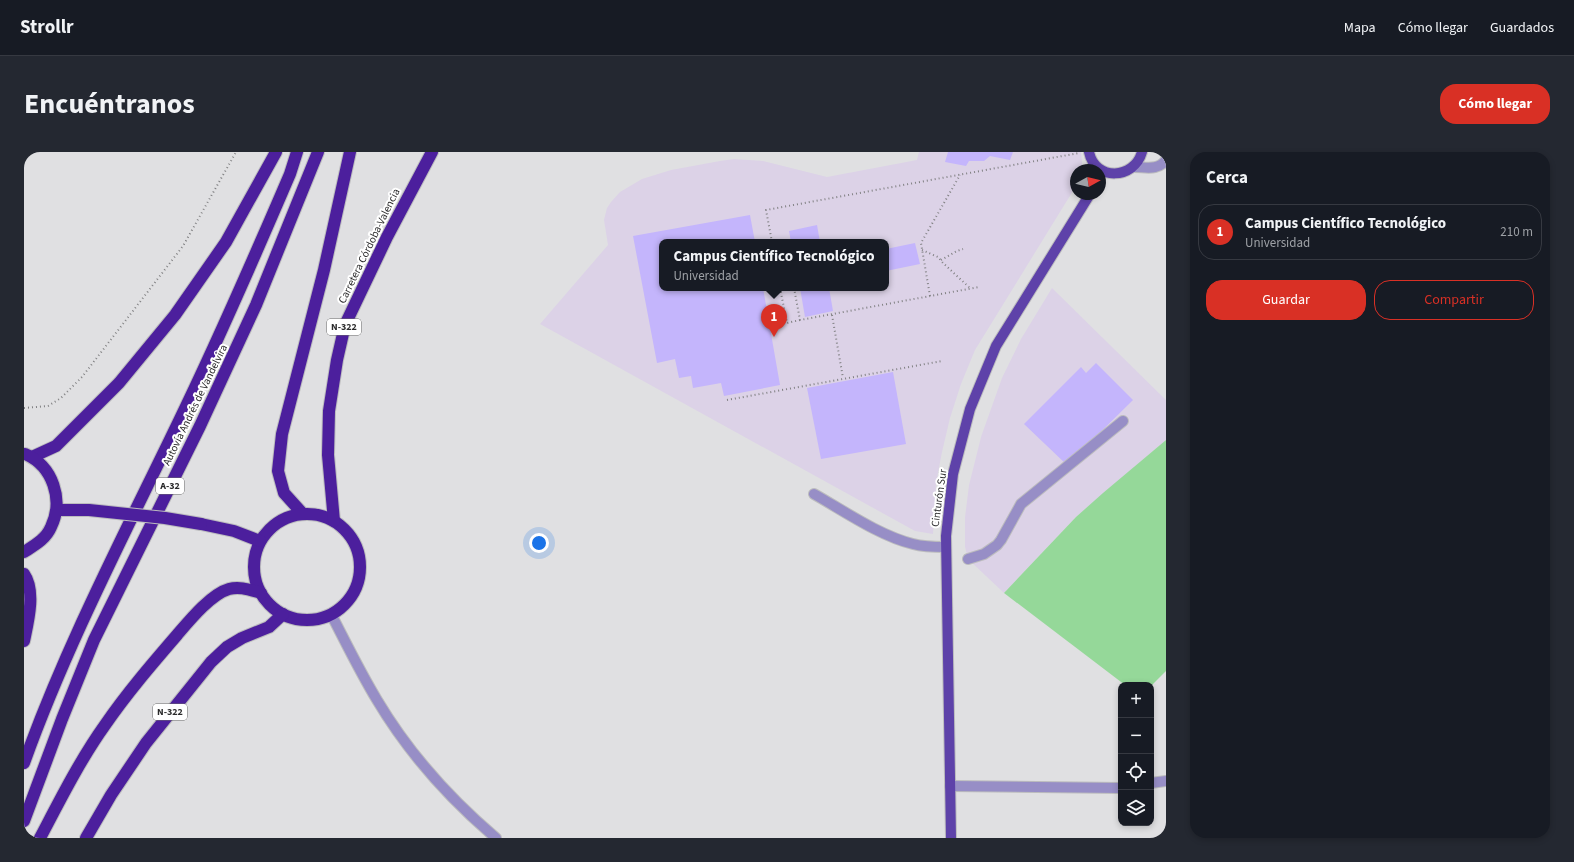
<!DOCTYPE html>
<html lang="es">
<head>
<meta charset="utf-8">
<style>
  :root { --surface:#171b24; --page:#242831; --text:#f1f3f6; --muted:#9ea1a6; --line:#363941; --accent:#d93025 }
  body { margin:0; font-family:"Source Sans 3",sans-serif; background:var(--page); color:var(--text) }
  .controls { position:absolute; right:12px; bottom:12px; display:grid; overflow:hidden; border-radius:8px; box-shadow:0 2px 6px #0003 }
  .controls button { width:36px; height:36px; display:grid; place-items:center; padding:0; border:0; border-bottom:1px solid var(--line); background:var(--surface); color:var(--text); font:20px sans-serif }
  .compass { position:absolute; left:1046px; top:12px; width:36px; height:36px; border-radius:50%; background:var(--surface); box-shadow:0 2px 6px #0003; rotate:82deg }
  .you { position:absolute; left:515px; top:391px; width:14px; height:14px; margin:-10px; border:3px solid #fff; border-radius:50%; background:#1a73e8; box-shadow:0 0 0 6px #1a73e833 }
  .badge { display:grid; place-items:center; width:26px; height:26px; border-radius:50%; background:var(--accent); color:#fff; font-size:13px; font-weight:700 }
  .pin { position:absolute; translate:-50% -33px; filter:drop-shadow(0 1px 2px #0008) }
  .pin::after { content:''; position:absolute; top:21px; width:14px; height:12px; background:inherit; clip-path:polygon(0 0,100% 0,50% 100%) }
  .popup { position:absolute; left:635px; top:87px; width:230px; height:52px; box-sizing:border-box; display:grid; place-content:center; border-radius:8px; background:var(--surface); filter:drop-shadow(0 1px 3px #0005); font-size:13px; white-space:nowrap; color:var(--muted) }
  .popup b { font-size:15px; color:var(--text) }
  .popup::after { content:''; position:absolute; left:50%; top:100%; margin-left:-8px; border:8px solid transparent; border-top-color:var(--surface) }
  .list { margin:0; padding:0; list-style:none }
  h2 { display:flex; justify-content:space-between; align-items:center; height:52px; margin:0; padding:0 16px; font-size:17px }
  h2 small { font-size:13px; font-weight:400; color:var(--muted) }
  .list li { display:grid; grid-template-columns:26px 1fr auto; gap:12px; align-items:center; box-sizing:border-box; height:56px; margin:0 8px 8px; padding:0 8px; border:1px solid var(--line); border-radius:16px }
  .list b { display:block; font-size:15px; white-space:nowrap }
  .list p { margin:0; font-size:13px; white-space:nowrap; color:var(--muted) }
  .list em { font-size:13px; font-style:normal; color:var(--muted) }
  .actions { display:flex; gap:8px; padding:12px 16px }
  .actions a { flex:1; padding:9px 0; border:1px solid var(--accent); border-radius:16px; text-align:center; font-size:14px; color:var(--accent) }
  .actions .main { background:var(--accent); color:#fff }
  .icon { flex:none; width:22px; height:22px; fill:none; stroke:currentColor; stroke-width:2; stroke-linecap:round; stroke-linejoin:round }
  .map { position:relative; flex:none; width:1142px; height:686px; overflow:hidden; border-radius:16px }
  header { display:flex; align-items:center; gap:24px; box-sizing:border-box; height:56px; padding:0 20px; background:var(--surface); border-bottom:1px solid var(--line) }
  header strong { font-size:19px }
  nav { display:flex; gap:22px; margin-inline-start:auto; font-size:14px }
  .intro { display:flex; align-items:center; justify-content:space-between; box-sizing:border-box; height:96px; padding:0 24px }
  h1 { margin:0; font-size:28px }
  .button { padding:10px 18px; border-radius:16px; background:var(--accent); color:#fff; font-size:14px; font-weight:700 }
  main { display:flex; gap:24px; padding:0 24px }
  aside { flex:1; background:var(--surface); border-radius:16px; box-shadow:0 2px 6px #0003 }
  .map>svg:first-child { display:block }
  .education { fill:#dcd2e7; fill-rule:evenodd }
  .green { fill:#95d899 }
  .building { fill:#c4b5fc }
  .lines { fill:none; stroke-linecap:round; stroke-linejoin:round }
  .minor-casing { stroke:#bcbcbe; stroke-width:12 }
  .major-casing { stroke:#bcbcbe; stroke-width:12 }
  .highway-casing { stroke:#bcbcbe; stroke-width:14 }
  .path { stroke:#818183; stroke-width:2; stroke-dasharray:1 3; stroke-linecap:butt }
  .minor { stroke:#978ec6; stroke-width:10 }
  .major { stroke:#5e42a9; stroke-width:10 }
  .highway { stroke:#4c1f9d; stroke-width:12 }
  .highway-bridge-casing { stroke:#bcbcbe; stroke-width:14; stroke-linecap:butt }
  .highway-bridge { stroke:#4c1f9d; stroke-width:12 }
  .labels { text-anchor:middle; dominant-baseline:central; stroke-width:4; stroke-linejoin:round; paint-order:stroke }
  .shield { fill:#fff; stroke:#6b6b6b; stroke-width:1 }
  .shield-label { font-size:10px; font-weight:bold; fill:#2b2b2c }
  .street-label { font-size:11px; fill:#2b2b2c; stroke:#fff }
</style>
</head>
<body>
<header>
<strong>Strollr</strong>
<nav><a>Mapa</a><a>Cómo llegar</a><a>Guardados</a></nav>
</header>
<div class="intro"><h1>Encuéntranos</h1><a class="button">Cómo llegar</a></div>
<main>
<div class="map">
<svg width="1142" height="686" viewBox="0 0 1142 686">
  <rect width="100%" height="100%" fill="#e0e0e2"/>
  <g class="education">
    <path d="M895,0H1057L1058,11V18H1052V34L951,198L937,232L926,266L918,300L912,331L909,382L891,379L516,172L584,93L580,68L583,56L587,50L596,40L618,27L647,18L696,9L710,7L739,9L803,25L893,8ZM638,90H862V136H638Z"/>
    <polygon points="1028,136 1142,248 1142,288 1052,365 980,441 944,407 941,395 941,365 945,333 957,285 978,226 997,187"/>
  </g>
  <polygon class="green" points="1142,288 1142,519 1127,534 1101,533 980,441 1052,365 1079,341"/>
  <g class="building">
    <polygon points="924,0 989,0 986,8 966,4 960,9 945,9 942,14 921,10"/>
    <polygon points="726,63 731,90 638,90 638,136 739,136 756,233 700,244 697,231 669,236 667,224 655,226 651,207 633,211 609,84"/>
    <polygon points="793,73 796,90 767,90 765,79"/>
    <polygon points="891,91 896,112 862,119 862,97"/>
    <polygon points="776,136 805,136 809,159 781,165"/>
    <polygon points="1072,211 1109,248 1043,313 1000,272 1057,215 1062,221"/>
    <polygon points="869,220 882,292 797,307 783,236"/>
  </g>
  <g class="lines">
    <g class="minor-casing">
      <g id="minor">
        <path d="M1110,15C1122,15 1134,19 1142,8"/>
        <path d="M790,342C820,359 856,384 889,392C900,395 911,395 922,395"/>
        <polyline points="944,407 960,402 973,393 977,388 997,352 1099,269"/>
        <path d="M307,462C322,491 336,520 353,548C384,600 426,647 472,686"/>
        <polyline points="1127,631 1142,629"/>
        <polyline points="926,634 1097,636"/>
      </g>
    </g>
    <g class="major-casing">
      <g id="major">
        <path d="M1065,0C1071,29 1110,28 1118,0"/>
        <polyline points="927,686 922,384 929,322 946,257 972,194 1066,42"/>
      </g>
    </g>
    <g class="highway-casing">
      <g id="highway">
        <polyline points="8,305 32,294 95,231 151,163 202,90 252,0"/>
        <polyline points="33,358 65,358"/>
        <polyline points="279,362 260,341 254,319 258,282 300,118 326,0"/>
        <circle cx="283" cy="415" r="53"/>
        <polyline points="310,369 304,303 305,259 313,208 321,173 363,85 408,0"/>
        <polyline points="177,372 210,379 236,389"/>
        <path d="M0,400C11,393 22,387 27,375C40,348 29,314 1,302"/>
        <path d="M0,422C12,439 4,470 0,489"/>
        <path d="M0,611C42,494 100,383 154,271C194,189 230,106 266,22L273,0"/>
        <polyline points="0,669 38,567 70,488 176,274 232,153 294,0"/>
        <path d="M16,686C36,648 56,608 81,573C103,541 128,512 153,483C165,469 187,442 205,437C216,434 226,438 237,441"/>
        <polyline points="62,686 87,643 122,591 187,510 203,495 218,486 245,475 259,462"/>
      </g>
    </g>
    <g class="path">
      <polyline points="748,90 742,58 1055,1"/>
      <polyline points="898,98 914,105 919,111 947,137"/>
      <polyline points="917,108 933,99 939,97"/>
      <polyline points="756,136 763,171 776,168"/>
      <polyline points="770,136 776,168 955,135"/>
      <polyline points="906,144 897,91 936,23"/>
      <polyline points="808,163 819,226"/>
      <polyline points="703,248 918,209"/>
      <polyline points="0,256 24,254 37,246 58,225 159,94 212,0"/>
    </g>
    <use href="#minor" class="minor"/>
    <use href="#major" class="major"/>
    <use href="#highway" class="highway"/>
    <g class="highway-bridge-casing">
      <polyline id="highway-bridge" points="65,358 141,366 177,372"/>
    </g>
    <use href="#highway-bridge" class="highway-bridge"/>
  </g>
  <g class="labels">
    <g class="shield">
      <rect x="303" y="167" width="34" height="16" rx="3"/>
      <rect x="132" y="326" width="28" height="16" rx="3"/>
      <rect x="129" y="552" width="34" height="16" rx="3"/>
    </g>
    <g class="shield-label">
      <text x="320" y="175">N-322</text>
      <text x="146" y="334">A-32</text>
      <text x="146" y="560">N-322</text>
    </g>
    <g class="street-label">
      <text transform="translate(345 94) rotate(-64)">Carretera Córdoba-Valencia</text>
      <text transform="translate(171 253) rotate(-64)">Autovía Andrés de Vandelvira</text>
      <text transform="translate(915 346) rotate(-82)">Cinturón Sur</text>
    </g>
  </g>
</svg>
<div class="controls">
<button>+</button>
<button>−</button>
<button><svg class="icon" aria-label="locate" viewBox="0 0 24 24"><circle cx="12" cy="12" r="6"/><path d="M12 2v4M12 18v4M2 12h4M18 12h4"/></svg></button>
<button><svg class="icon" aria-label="layers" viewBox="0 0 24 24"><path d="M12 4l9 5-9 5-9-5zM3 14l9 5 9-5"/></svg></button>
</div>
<svg class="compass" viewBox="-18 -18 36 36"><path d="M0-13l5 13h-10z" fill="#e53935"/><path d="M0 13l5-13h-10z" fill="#9ea1a6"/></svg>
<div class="you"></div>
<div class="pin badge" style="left:750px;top:185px">1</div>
<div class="popup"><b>Campus Científico Tecnológico</b>Universidad</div>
</div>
<aside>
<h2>Cerca<small></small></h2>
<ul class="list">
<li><span class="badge">1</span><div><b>Campus Científico Tecnológico</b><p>Universidad</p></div><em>210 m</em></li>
</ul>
<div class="actions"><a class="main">Guardar</a><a>Compartir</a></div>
</aside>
</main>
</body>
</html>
